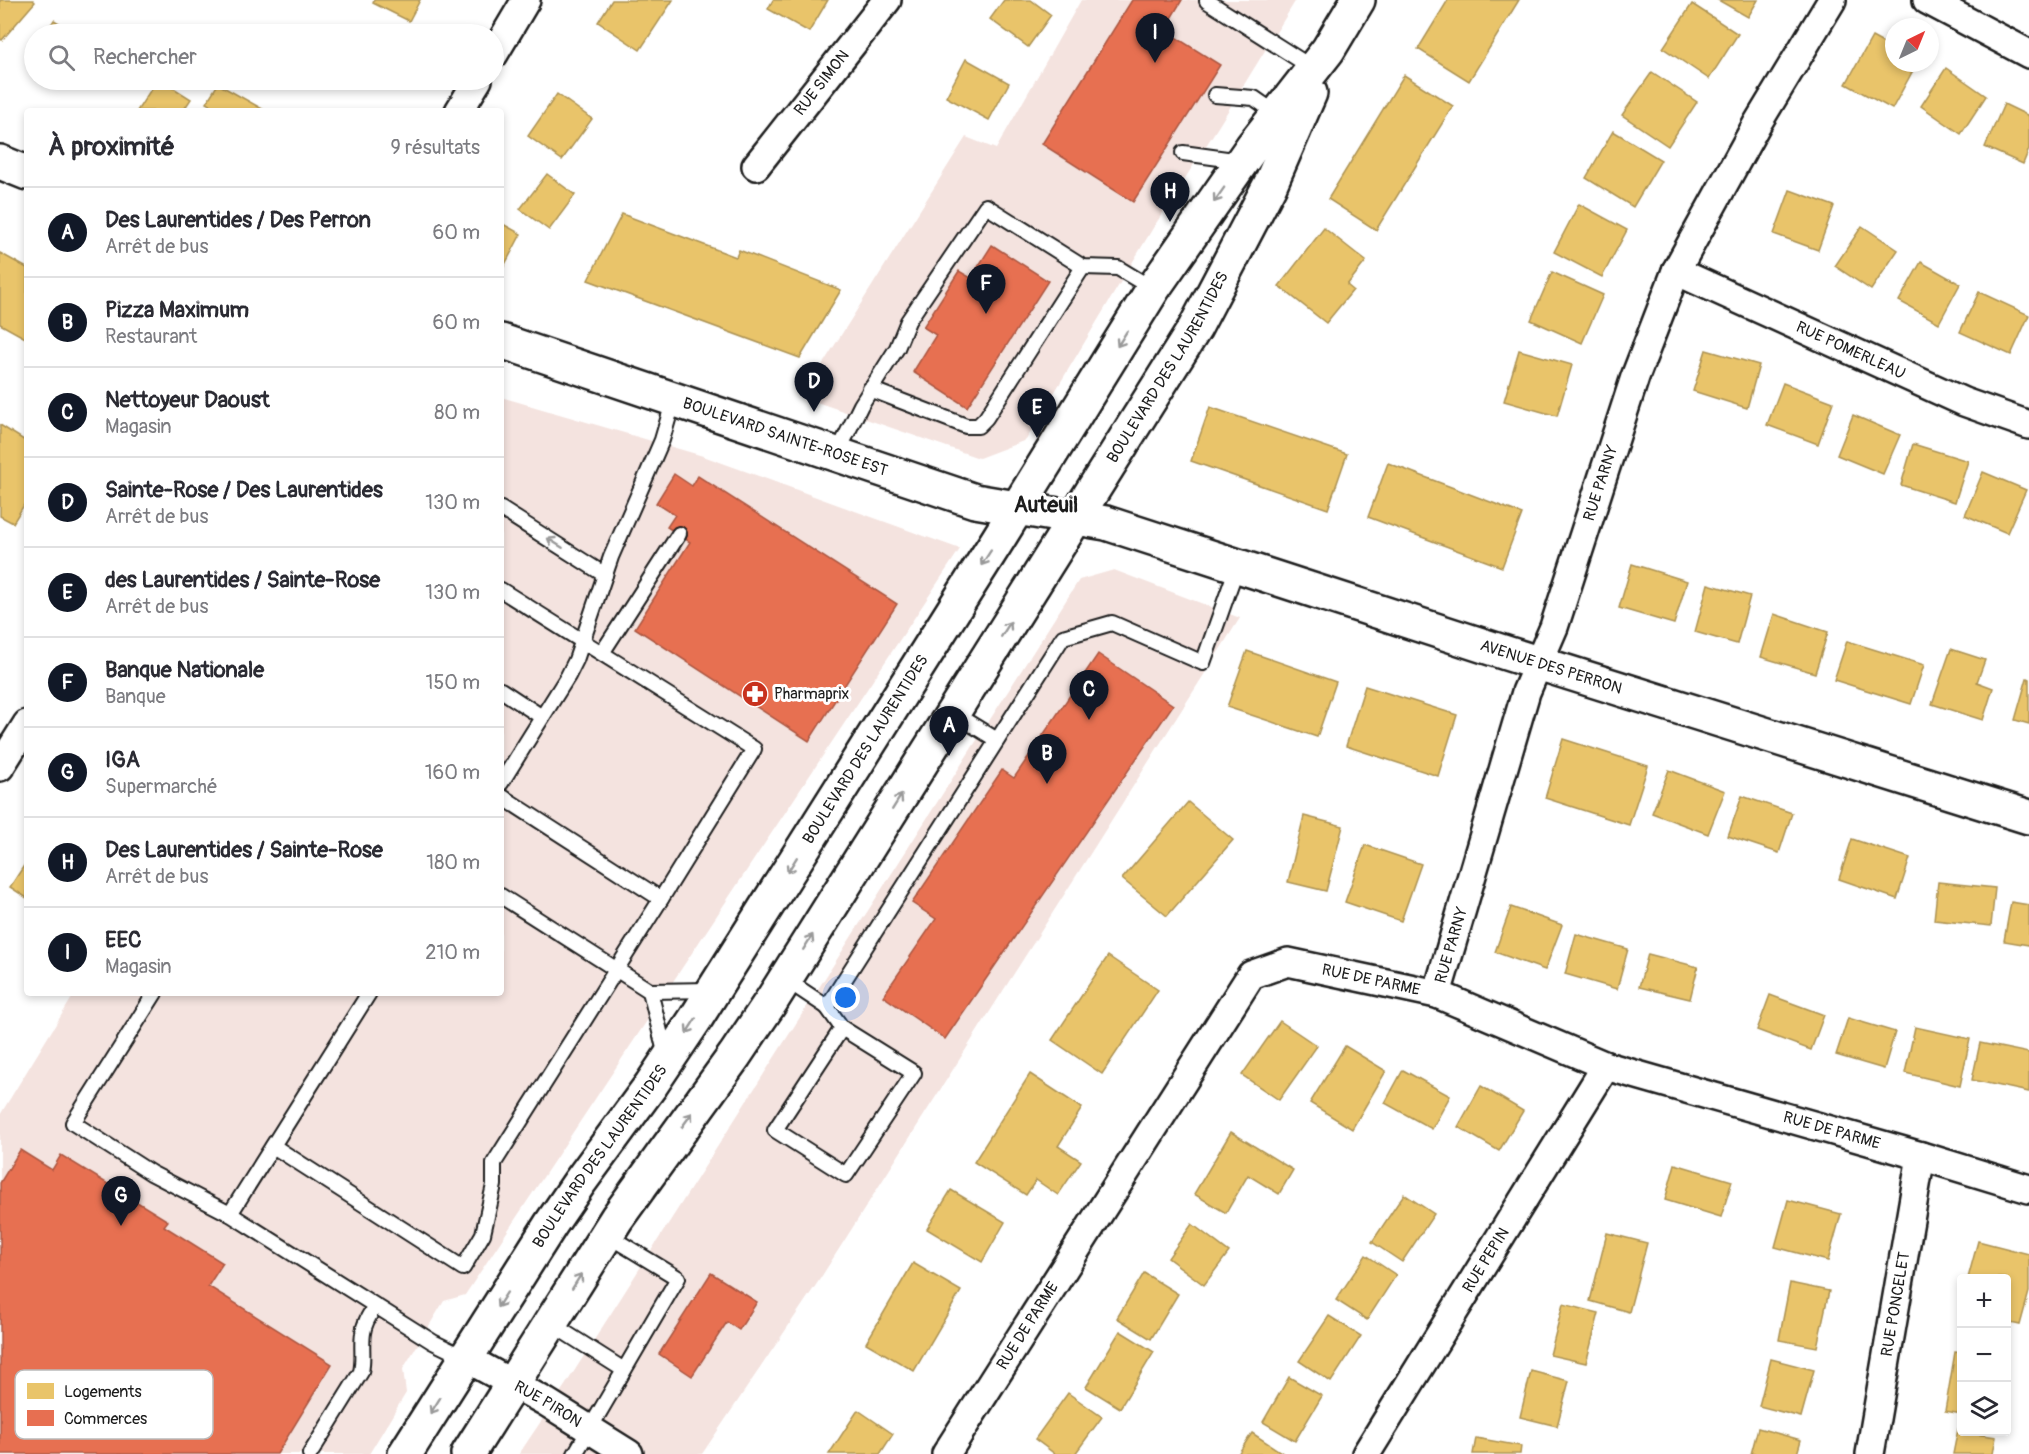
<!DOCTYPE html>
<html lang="fr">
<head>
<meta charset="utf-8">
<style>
  :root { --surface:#fff; --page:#f2f2f3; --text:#2b2b33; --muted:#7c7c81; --line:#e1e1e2; --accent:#111827 }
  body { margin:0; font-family:Pangolin,sans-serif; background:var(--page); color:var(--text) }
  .controls { position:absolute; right:18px; bottom:18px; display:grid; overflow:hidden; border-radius:6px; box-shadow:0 3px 9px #0003 }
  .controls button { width:54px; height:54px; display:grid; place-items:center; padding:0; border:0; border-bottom:2px solid var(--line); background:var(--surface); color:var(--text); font:30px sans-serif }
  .compass { position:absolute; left:1885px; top:18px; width:54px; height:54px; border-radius:50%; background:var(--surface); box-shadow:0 3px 9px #0003; rotate:43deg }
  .you { position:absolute; left:846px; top:998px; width:21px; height:21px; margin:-15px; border:4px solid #fff; border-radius:50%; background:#1a73e8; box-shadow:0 0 0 9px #1a73e833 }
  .badge { display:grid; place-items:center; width:39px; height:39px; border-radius:50%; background:var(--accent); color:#fff; font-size:20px; font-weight:700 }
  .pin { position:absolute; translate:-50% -50px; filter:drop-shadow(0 2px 3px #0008) }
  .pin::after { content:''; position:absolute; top:32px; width:21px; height:18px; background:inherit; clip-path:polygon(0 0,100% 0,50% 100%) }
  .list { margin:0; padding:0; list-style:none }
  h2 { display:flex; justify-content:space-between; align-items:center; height:78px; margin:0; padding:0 24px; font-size:26px }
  h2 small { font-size:20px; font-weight:400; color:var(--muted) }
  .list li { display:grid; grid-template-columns:39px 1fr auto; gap:18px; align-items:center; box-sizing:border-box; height:90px; padding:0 24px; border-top:2px solid var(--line) }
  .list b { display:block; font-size:22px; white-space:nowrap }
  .list p { margin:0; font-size:20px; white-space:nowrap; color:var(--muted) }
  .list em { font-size:20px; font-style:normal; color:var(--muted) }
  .icon { flex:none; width:33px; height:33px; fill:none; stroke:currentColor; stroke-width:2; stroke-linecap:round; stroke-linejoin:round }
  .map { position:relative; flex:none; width:2029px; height:1454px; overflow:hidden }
  .search { position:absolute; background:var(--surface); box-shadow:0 3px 9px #0003; left:24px; top:24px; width:480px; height:66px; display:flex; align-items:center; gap:15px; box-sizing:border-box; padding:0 21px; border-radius:33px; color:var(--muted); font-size:22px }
  .panel { position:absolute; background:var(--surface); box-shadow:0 3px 9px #0003; left:24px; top:108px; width:480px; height:888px; border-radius:6px }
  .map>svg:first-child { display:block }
  .built { fill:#f4e3df }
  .homes { fill:#e9c46a; stroke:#ac9253; stroke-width:1.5 }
  .shops { fill:#e76f51; stroke:#aa5641; stroke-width:1.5 }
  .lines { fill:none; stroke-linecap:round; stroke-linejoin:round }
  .lane-casing { stroke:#1c1c1c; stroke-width:18 }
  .street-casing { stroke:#1c1c1c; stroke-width:32 }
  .secondary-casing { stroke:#1c1c1c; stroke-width:38 }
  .lane { stroke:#fff; stroke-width:14 }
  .street { stroke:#fff; stroke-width:27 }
  .secondary { stroke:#fff; stroke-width:33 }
  .oneway { stroke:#999 }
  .labels { text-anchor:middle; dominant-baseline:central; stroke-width:6; stroke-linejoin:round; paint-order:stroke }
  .street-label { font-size:16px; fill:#1c1c1c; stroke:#fff }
  .poi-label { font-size:16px; fill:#1c1c1c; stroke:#fff; text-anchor:start }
  .district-label { font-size:22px; font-weight:bold; fill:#1c1c1c; stroke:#fff }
  .key { fill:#fff; stroke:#bbb; stroke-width:1.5 }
  .key-label { font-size:16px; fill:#1c1c1c }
</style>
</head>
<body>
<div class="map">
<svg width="2029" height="1454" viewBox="0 0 2029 1454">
  <rect width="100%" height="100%" fill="#fff"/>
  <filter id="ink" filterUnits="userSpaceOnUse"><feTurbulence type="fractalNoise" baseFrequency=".0167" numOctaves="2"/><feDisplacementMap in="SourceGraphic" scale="12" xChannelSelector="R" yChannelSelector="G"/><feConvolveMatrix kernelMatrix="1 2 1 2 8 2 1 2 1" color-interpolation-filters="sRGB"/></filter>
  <g filter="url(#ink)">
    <g class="built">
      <polygon points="1081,0 1296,0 1218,127 1153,228 1026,440 979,458 802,397 966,137 996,149"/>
      <polygon points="501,397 703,456 960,549 465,1295 444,1301 403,1369 406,1393 369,1454 0,1454 0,1115 75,993 501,993"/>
      <polygon points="1114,570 1240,618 818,1282 702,1454 519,1454 566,1384 1079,580"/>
    </g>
    <g class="homes">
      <polygon points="0,0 33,0 35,2 2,40 0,39"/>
      <polygon points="374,0 420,0 409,21 373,3"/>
      <polygon points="612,0 673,0 640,50 598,22"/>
      <polygon points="773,0 828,0 809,32 768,9"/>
      <polygon points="1004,0 1031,0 1051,15 1028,47 990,19"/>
      <polygon points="1448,0 1519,0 1469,81 1418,49"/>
      <polygon points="1718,0 1758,0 1748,17"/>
      <polygon points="1692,4 1738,34 1709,79 1663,48"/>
      <polygon points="54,20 77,34 45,34"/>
      <polygon points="1872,37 1894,49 1894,63 1917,63 1892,109 1846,84"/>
      <polygon points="966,59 1009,83 989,120 946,97"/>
      <polygon points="1946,68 1986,96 1961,134 1921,106"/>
      <polygon points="1652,72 1697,102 1668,146 1622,115"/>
      <polygon points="1404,75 1453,106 1376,230 1328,199"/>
      <polygon points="59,80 76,80 71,87"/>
      <polygon points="157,80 161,80 191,99 183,111 137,111"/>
      <polygon points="218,84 266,111 214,111 215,108 206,103"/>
      <polygon points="557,94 592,119 562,160 528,136"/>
      <polygon points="2004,104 2029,116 2029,149 2023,164 1985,147"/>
      <polygon points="1613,131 1661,160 1633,207 1586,178"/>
      <polygon points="547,174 575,195 549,230 520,209"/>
      <polygon points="1790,190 1834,206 1818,250 1774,234"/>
      <polygon points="1579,204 1627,230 1602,277 1554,252"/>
      <polygon points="622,214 736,257 739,250 841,290 800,358 588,280"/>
      <polygon points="501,223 521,234 501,272"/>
      <polygon points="1862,226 1898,250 1871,290 1835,266"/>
      <polygon points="1324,228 1366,261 1347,285 1353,290 1326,323 1279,286"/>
      <polygon points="0,253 27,268 27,339 0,324"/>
      <polygon points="1921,262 1960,284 1939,323 1899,301"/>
      <polygon points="1552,272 1603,295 1582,343 1531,320"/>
      <polygon points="1979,292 2029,315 2011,355 1960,332"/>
      <polygon points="1519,350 1572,365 1557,416 1504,401"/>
      <polygon points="1706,350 1759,365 1747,408 1693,391"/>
      <polygon points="1783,383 1833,402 1818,444 1767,425"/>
      <polygon points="1210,407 1347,454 1328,509 1191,461"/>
      <polygon points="1853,415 1900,435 1883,474 1837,455"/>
      <polygon points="0,425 27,442 27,500 13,523 0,516"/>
      <polygon points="1913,444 1968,461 1955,502 1901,485"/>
      <polygon points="1388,463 1522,514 1502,567 1368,517"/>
      <polygon points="1983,472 2026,490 2007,533 1965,515"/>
      <polygon points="1632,564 1687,581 1674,624 1619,608"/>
      <polygon points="1708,584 1750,596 1737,644 1695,632"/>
      <polygon points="1774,614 1828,632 1815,673 1761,657"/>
      <polygon points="1847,641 1924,665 1911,704 1834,680"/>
      <polygon points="1951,649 1985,660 1977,682 1993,688 1983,720 1932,704"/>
      <polygon points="1247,651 1336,682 1317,737 1227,707"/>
      <polygon points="2027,678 2029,679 2029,724 2015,720"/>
      <polygon points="1365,686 1457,715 1438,776 1346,746"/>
      <polygon points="1563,739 1648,766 1629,825 1545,798"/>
      <polygon points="1669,770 1725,791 1708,834 1652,813"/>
      <polygon points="1742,796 1792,813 1779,853 1728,836"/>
      <polygon points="1188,802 1233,840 1167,916 1122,879"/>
      <polygon points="1304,816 1343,826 1326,891 1288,882"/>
      <polygon points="1852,839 1910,858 1897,899 1839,879"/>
      <polygon points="1365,845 1421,864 1401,921 1345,902"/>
      <polygon points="27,861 27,898 10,887"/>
      <polygon points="1938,882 1995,888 1991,926 1934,920"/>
      <polygon points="2011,902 2029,905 2029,945 2004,941"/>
      <polygon points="1511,907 1562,925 1545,970 1495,952"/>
      <polygon points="1576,934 1628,949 1617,989 1565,974"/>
      <polygon points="1648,954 1698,967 1690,999 1639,987"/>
      <polygon points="1108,956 1158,990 1102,1074 1052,1040"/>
      <polygon points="1770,995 1824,1015 1811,1050 1757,1030"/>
      <polygon points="1848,1018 1895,1032 1884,1069 1836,1055"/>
      <polygon points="1280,1021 1317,1046 1279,1100 1242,1075"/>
      <polygon points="1915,1027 1970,1039 1960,1086 1905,1073"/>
      <polygon points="1980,1043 2029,1053 2029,1092 1972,1080"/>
      <polygon points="1345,1046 1386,1071 1352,1129 1310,1103"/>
      <polygon points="1403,1070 1450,1096 1432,1129 1385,1103"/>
      <polygon points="1030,1074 1082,1108 1058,1146 1081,1161 1058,1195 1036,1180 1026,1195 974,1162"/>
      <polygon points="1481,1086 1523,1111 1499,1151 1458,1127"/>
      <polygon points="1231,1132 1293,1170 1279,1194 1248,1175 1226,1213 1194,1194"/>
      <polygon points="1675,1164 1732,1181 1721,1217 1665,1200"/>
      <polygon points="951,1190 1005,1222 982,1262 927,1229"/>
      <polygon points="1404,1194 1434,1214 1402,1262 1372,1242"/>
      <polygon points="1788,1200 1841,1214 1828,1261 1775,1247"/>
      <polygon points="1192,1224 1229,1252 1204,1285 1168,1258"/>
      <polygon points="1607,1233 1647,1243 1629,1312 1590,1301"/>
      <polygon points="1978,1241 2029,1254 2029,1292 2020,1325 2006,1322 2006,1278 1968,1278"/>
      <polygon points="1366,1255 1396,1275 1367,1320 1336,1300"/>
      <polygon points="913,1263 961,1291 914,1371 866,1343"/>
      <polygon points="1144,1273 1178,1294 1151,1339 1117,1318"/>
      <polygon points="1790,1283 1829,1291 1817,1347 1779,1340"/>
      <polygon points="1563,1304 1599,1313 1586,1363 1550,1355"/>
      <polygon points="1329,1316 1361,1336 1331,1382 1299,1361"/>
      <polygon points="1120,1331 1154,1352 1120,1408 1086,1387"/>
      <polygon points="1955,1352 1962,1353 1962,1414 1945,1411"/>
      <polygon points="1771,1359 1814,1370 1801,1417 1759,1406"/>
      <polygon points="1531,1371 1569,1381 1557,1426 1520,1417"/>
      <polygon points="1289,1377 1322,1396 1295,1441 1263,1422"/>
      <polygon points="1068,1393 1102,1417 1075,1454 1055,1454 1035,1439"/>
      <polygon points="858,1410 893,1434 880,1454 829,1454"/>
      <polygon points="1758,1428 1801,1440 1797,1454 1751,1454"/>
      <polygon points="1958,1429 1962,1429 1962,1432 1996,1437 1993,1454 1953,1454"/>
      <polygon points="1252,1433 1284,1454 1238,1454"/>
      <polygon points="1476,1438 1521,1446 1520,1454 1473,1454"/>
    </g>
    <g class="shops">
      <polygon points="1132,0 1182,0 1164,30 1220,65 1133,202 1042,144"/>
      <polygon points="992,245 1048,281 967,407 913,372 936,335 923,327 959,271 971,278"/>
      <polygon points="674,474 692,486 698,476 897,604 809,741 635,628 690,542 667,527 675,515 656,503"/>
      <polygon points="1098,654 1173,705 945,1039 883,996 936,919 912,903 1002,770 1014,778"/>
      <polygon points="20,1150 52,1170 61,1155 168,1221 164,1226 223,1263 208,1286 332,1364 277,1454 0,1454 0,1183"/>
      <polygon points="711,1273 757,1302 739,1330 727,1322 692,1376 659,1354"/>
    </g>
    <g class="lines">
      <g class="lane-casing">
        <g id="lane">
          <polyline points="1207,1 1314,69"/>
          <polyline points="1215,95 1254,98 1277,114"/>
          <polyline points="1183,153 1241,161"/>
          <polyline points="870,389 966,426 978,426 986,418 1083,267"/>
          <polyline points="837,454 861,405 897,348 908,321 986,206 1083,267 1118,268 1153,289"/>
          <polyline points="501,509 605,575"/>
          <polyline points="501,590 754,749 661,899"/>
          <polyline points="602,653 679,534"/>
          <polyline points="501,690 542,717"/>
          <polyline points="953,713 997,740"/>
          <polyline points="501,783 568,676 576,660 611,557 662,440 674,399"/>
          <polyline points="501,896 650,991 711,990"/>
          <polyline points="785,979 827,1007 1063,637 1112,623 1203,663 1237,567"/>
          <polyline points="650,991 666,1056"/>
          <polyline points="155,993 73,1123 151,1173 230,1214 433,1342 466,1358"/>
          <polyline points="827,1007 842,1028 775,1130 846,1175 914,1073 842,1028"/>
          <polyline points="273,1146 463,1268 483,1234 494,1185 494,1163 661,899 501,796"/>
          <polyline points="230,1214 369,993"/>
          <polyline points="550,1323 624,1370"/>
          <path d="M310,1454L361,1372C364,1359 361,1346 363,1333C364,1323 370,1314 375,1306"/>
          <polyline points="575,1454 678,1278 607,1235"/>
        </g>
      </g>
      <g class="street-casing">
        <g id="street">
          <polyline points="1927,0 2029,54"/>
          <polyline points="494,54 526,0"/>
          <polyline points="459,111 478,80"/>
          <path id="s1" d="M756,166L887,0"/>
          <path id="s2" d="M1676,271L1964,402L2029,425"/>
          <polyline points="0,767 27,724"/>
          <path id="s3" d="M1437,994L1526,692L1554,627L1635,377L1676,271L1757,124L1832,0"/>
          <path id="s4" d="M466,1358L546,1402L629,1454"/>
          <path id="s5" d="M946,1454L1251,975L1288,962L1437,994L1606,1066L1921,1156L2029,1189"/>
          <path id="s6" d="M1366,1454L1606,1066"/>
          <path id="s7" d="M1870,1454L1921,1156"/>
        </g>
      </g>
      <g class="secondary-casing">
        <g id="secondary">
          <polyline points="0,162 27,173"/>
          <path id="s8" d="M501,341L975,501L1106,523L1506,653L2029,817"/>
          <path id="s9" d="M405,1454L551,1224L579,1183L651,1085L696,1018L997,541L1153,289L1252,147L1328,50L1358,0"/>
          <path id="s10" d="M468,1454L617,1218L735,1055L772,1000L1195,328L1270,185L1310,93"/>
        </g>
      </g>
      <use href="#lane" class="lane"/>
      <use href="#street" class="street"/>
      <use href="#secondary" class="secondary"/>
    </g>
    <defs><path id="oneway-shaft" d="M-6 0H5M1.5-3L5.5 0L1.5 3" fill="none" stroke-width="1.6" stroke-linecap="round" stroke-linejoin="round" transform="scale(1.5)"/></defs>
    <g class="oneway">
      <use href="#oneway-shaft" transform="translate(1219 195) rotate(125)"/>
      <use href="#oneway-shaft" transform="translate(1122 339) rotate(122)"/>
      <use href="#oneway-shaft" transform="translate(555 543) rotate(-148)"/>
      <use href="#oneway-shaft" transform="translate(986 558) rotate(123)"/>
      <use href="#oneway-shaft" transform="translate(1006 629) rotate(-58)"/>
      <use href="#oneway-shaft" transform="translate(897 802) rotate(-58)"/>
      <use href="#oneway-shaft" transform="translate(792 865) rotate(122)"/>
      <use href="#oneway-shaft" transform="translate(808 942) rotate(-58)"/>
      <use href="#oneway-shaft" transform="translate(691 1026) rotate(123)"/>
      <use href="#oneway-shaft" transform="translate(687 1120) rotate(-54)"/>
      <use href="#oneway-shaft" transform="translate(577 1281) rotate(-58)"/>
      <use href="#oneway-shaft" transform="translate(502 1300) rotate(123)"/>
      <use href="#oneway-shaft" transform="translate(435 1406) rotate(122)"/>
    </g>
  </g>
  <defs>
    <g id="pharmacy-disc" transform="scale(1.35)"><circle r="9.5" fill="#c8321e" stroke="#fff"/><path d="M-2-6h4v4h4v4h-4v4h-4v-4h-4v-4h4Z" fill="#fff"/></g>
  </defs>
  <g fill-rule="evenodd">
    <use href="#pharmacy-disc" x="755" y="694"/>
  </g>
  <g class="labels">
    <g class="street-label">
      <text stroke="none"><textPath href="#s1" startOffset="106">RUE SIMON</textPath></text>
      <text stroke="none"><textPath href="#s2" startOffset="192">RUE POMERLEAU</textPath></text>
      <text stroke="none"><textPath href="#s10" startOffset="1293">BOULEVARD DES LAURENTIDES</textPath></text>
      <text stroke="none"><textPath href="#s8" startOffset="300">BOULEVARD SAINTE-ROSE EST</textPath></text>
      <text stroke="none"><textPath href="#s3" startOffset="537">RUE PARNY</textPath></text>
      <text stroke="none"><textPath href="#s8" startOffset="1101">AVENUE DES PERRON</textPath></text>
      <text stroke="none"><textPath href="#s9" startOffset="842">BOULEVARD DES LAURENTIDES</textPath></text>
      <text stroke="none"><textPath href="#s3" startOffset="51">RUE PARNY</textPath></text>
      <text stroke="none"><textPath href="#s5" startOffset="692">RUE DE PARME</textPath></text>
      <text stroke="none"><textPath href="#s5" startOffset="1178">RUE DE PARME</textPath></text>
      <text stroke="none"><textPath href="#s9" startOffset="356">BOULEVARD DES LAURENTIDES</textPath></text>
      <text stroke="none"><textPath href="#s6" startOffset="228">RUE PEPIN</textPath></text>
      <text stroke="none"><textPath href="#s7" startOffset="152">RUE PONCELET</textPath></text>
      <text stroke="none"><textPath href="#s5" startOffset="152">RUE DE PARME</textPath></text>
      <text stroke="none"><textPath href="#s4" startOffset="94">RUE PIRON</textPath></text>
    </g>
    <g class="poi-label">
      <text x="774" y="694">Pharmaprix</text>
    </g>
    <g class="district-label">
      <text x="1046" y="505">Auteuil</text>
    </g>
  </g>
  <rect x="15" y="1370" width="198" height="69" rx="9" class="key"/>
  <rect x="27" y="1383" width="27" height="16" fill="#e9c46a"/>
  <rect x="27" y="1410" width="27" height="16" fill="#e76f51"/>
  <g class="key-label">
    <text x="64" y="1397">Logements</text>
    <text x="64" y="1424">Commerces</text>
  </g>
</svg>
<div class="controls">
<button>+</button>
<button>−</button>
<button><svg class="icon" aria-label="layers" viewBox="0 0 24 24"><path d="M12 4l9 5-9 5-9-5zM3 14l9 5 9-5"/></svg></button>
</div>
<svg class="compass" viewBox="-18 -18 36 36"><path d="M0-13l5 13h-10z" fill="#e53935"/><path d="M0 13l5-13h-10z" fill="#7c7c81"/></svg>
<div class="you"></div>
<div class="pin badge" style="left:949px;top:756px">A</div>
<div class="pin badge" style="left:1047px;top:784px">B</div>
<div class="pin badge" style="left:1089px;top:720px">C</div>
<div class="pin badge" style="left:814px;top:412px">D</div>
<div class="pin badge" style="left:1037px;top:438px">E</div>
<div class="pin badge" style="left:986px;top:314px">F</div>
<div class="pin badge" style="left:121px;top:1226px">G</div>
<div class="pin badge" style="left:1170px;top:222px">H</div>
<div class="pin badge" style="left:1155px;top:63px">I</div>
<div class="search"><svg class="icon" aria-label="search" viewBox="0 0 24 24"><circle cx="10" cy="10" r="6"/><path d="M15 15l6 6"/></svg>Rechercher</div>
<section class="panel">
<h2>À proximité<small>9 résultats</small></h2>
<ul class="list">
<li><span class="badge">A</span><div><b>Des Laurentides / Des Perron</b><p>Arrêt de bus</p></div><em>60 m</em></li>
<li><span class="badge">B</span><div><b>Pizza Maximum</b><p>Restaurant</p></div><em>60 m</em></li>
<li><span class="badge">C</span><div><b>Nettoyeur Daoust</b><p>Magasin</p></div><em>80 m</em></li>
<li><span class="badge">D</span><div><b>Sainte-Rose / Des Laurentides</b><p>Arrêt de bus</p></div><em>130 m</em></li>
<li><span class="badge">E</span><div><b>des Laurentides / Sainte-Rose</b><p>Arrêt de bus</p></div><em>130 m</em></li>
<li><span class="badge">F</span><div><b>Banque Nationale</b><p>Banque</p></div><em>150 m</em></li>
<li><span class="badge">G</span><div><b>IGA</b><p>Supermarché</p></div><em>160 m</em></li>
<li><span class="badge">H</span><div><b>Des Laurentides / Sainte-Rose</b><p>Arrêt de bus</p></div><em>180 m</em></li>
<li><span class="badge">I</span><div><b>EEC</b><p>Magasin</p></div><em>210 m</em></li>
</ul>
</section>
</div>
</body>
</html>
